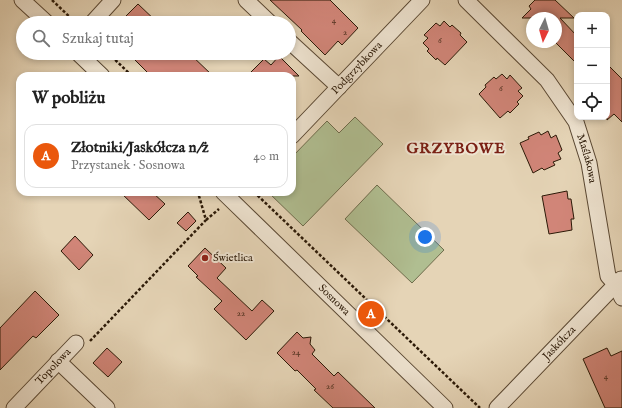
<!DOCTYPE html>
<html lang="pl">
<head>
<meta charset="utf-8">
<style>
  :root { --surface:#fff; --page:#f6f6f6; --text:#222; --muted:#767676; --line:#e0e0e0; --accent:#ea580c }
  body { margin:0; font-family:"IM FELL English",serif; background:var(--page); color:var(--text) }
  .controls { position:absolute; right:12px; top:12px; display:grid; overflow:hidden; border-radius:8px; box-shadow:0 2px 6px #0003 }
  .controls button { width:36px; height:36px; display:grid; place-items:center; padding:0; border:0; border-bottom:1px solid var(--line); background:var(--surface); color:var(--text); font:20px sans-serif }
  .compass { position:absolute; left:526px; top:12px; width:36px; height:36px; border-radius:50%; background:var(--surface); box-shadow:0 2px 6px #0003; rotate:185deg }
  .you { position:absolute; left:425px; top:237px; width:14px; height:14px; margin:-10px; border:3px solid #fff; border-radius:50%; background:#1a73e8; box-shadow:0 0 0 6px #1a73e833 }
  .badge { display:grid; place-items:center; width:26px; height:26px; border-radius:50%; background:var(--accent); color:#fff; font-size:13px; font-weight:700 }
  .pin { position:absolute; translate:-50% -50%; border:2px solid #fff; box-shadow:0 1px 4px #0006 }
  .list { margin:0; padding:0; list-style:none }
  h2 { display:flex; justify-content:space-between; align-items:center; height:52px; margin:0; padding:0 16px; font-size:17px }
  h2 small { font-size:13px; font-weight:400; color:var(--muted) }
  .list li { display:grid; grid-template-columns:26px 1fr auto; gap:12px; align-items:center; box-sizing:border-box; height:64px; margin:0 8px 8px; padding:0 8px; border:1px solid var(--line); border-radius:12px }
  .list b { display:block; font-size:15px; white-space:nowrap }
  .list p { margin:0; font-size:13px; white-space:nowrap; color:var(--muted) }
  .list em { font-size:13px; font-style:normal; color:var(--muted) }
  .icon { flex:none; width:22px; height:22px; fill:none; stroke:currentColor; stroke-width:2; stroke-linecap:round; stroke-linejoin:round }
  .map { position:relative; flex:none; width:622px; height:408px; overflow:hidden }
  .search { position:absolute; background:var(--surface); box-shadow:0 2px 6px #0003; left:16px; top:16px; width:280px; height:44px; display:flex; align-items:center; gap:10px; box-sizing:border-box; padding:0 14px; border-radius:22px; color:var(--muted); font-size:15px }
  .panel { position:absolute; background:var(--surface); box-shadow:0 2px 6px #0003; left:16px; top:72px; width:280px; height:124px; border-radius:12px }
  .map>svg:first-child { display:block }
  .green { fill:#b0be91; stroke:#6e6c4c }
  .building { fill:#d18578; stroke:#2b1907 }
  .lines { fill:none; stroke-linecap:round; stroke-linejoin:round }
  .street-casing { stroke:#5a4833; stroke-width:17 }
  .path { stroke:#2b1907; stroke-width:2.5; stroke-dasharray:3 2; stroke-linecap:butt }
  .street { stroke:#eee3d0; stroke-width:15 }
  .poi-dot { fill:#8f2418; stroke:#eee3d0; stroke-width:1.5 }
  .labels { text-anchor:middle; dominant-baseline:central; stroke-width:4; stroke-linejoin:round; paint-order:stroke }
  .number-label { font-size:9px; fill:#543423 }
  .street-label { font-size:11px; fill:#2b1907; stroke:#eee3d0 }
  .poi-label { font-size:11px; fill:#2b1907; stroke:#eee3d0; text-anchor:start }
  .district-label { font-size:15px; font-weight:bold; letter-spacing:1px; fill:#7a1f14; stroke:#eee3d0 }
</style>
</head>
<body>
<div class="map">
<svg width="622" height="408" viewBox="0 0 622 408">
  <rect width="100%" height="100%" fill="#e5d4b6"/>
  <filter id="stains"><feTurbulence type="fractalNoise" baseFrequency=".005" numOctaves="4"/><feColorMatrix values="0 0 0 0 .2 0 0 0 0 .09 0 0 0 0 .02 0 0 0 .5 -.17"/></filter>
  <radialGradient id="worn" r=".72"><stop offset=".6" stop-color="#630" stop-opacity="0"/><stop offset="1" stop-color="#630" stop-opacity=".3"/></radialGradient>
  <g class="green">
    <polygon points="355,117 383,144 303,226 268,192 292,192 292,157 327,121 339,133"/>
    <polygon points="377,185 444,250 412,283 345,219"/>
  </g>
  <g class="building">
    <polygon points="270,0 330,0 358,28 342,45 338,41 325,55 301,31 302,30"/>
    <polygon points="535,0 555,0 574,18 560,18 577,36 577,64 556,43 556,18 522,18 531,9 529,6"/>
    <polygon points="138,4 158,23 119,23"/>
    <polygon points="444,21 450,27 452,25 461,33 460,35 467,42 445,65 437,58 436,60 427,51 429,49 423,43 428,38 424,35 436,23 440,26"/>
    <polygon points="128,53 189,53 213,76 151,76"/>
    <polygon points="279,56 299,76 247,76 264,59 271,65"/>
    <polygon points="607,64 622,79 622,122 614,114 607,120"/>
    <polygon points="502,74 507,79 510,75 522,88 518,91 523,96 517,102 519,104 510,113 508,111 500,118 479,94 486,87 485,85 494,77 496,79"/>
    <polygon points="548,131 551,138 556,135 562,150 558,153 561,159 553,162 555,165 544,170 542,168 533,173 520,143 529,139 528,137 539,132 541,135"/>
    <polygon points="567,191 568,199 571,199 574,219 571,219 572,230 549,234 542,196"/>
    <polygon points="120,192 152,192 165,204 149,220"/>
    <polygon points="188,212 196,221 186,231 177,223"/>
    <polygon points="75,236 93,255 79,270 61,251"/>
    <polygon points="205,248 226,268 217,278 252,311 262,300 274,311 246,340 214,309 222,301 196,277 198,276 188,266"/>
    <polygon points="35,291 59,315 36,338 33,336 0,370 0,328"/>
    <polygon points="297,332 303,338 311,337 310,344 315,350 312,354 334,376 338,372 375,408 333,408 314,390 316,389 297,370 295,371 277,353"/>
    <polygon points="107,348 122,362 108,377 93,363"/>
    <polygon points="607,348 611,356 622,351 622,408 605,408 583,359"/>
  </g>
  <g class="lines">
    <g class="street-casing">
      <g id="street">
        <polyline points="22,0 47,23"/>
        <polyline points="246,0 270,23"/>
        <path id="s1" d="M466,0L547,80L576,122L589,163L608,276L616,285L622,298"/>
        <polyline points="92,23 113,0"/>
        <polyline points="289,41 339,87"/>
        <polyline points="78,53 102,76"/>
        <path id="s2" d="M292,136L422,0"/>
        <path id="s3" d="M223,192L445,408"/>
        <polyline points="58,361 107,408"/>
        <path id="s4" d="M14,408L76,343"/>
        <path id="s5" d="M497,408L621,279"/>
      </g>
    </g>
    <g class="path">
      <polyline points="52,0 76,23"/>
      <polyline points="108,53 132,76"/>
      <polyline points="254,192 480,408"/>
      <polyline points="206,220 219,209"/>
      <polyline points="90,341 206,220 199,196 203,192"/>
    </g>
    <use href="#street" class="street"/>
  </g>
  <circle class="poi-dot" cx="205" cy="258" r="4"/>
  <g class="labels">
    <g class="number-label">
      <text x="334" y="20">4</text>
      <text x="345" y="32">2</text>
      <text x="440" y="40">6</text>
      <text x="501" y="88">6</text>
      <text x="241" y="313">22</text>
      <text x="296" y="352">24</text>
      <text x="606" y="376">4</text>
      <text x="330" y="386">26</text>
    </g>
    <g class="street-label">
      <text stroke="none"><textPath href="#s2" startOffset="94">Podgrzybkowa</textPath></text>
      <text stroke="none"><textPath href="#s1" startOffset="203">Maślakowa</textPath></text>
      <text stroke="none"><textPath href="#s3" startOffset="155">Sosnowa</textPath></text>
      <text stroke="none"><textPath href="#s5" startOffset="90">Jaskółcza</textPath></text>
      <text stroke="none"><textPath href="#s4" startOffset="57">Topolowa</textPath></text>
    </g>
    <g class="poi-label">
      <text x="213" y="258">Świetlica</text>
    </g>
    <g class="district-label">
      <text x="456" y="148">GRZYBOWE</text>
    </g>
  </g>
  <rect width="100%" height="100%" filter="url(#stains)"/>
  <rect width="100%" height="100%" fill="url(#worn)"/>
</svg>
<div class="controls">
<button>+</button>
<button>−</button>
<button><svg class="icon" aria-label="locate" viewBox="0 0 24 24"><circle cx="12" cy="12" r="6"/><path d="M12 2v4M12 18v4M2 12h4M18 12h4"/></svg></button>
</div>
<svg class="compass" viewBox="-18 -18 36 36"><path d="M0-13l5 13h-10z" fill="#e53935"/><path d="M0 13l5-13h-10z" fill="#767676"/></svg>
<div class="you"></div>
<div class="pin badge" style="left:371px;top:314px">A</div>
<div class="search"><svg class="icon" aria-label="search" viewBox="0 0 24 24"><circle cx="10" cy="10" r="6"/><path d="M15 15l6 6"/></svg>Szukaj tutaj</div>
<section class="panel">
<h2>W pobliżu<small></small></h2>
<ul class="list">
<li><span class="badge">A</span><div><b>Złotniki/Jaskółcza n/ż</b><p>Przystanek · Sosnowa</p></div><em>40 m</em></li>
</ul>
</section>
</div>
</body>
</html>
